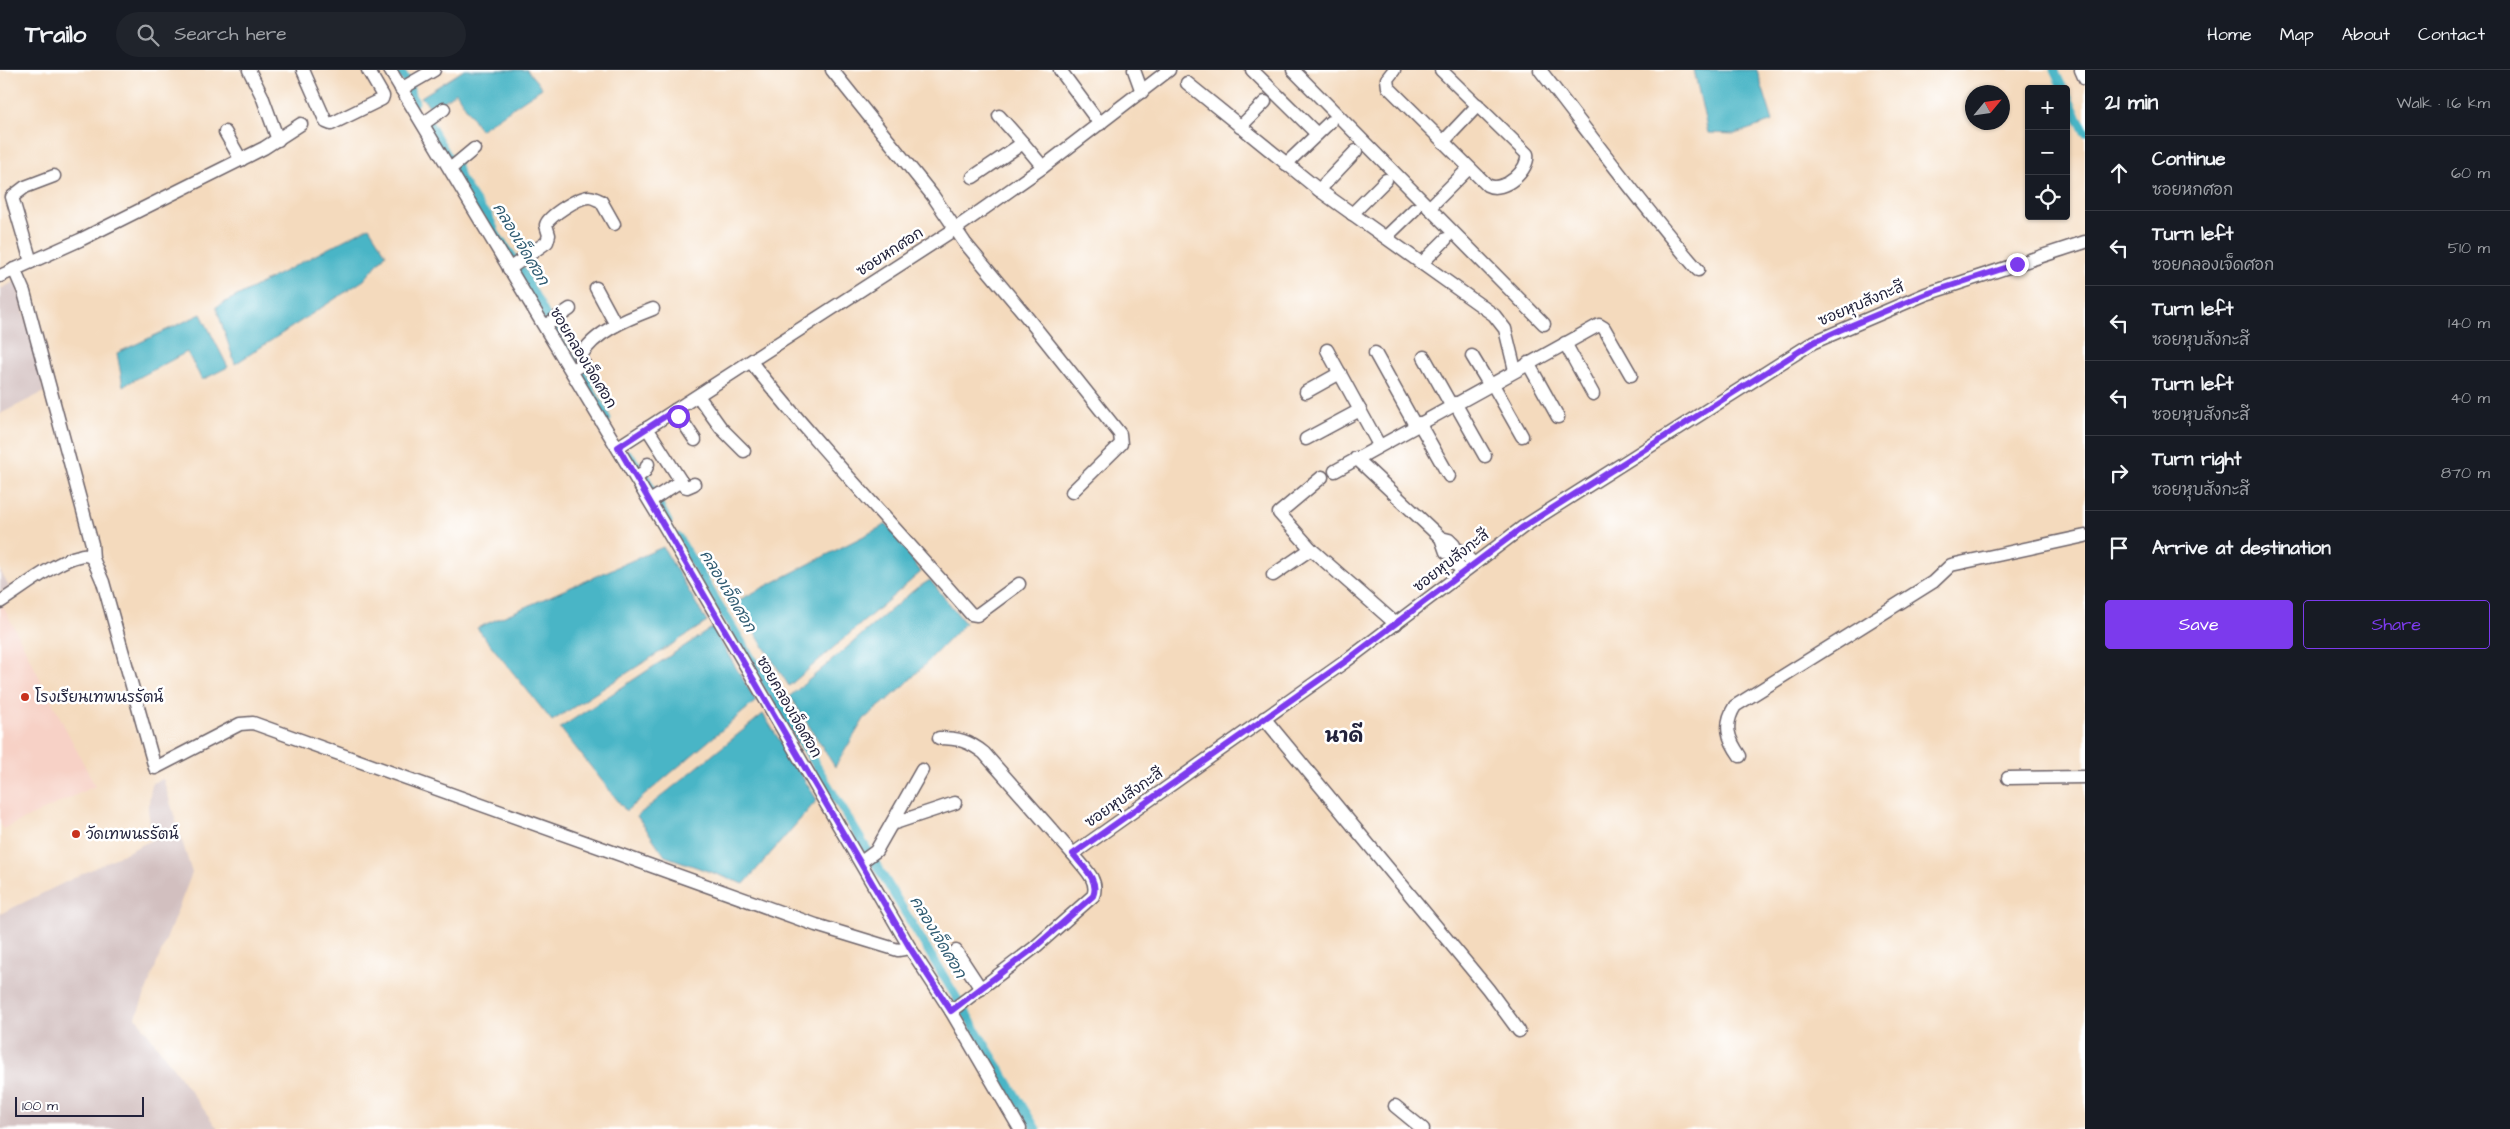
<!DOCTYPE html>
<html lang="en">
<head>
<meta charset="utf-8">
<style>
  :root { --surface:#171b24; --page:#20242c; --text:#f1f3f6; --muted:#9ea1a6; --line:#363941; --accent:#7c3aed }
  body { margin:0; font-family:"Architects Daughter","Playpen Sans Thai",sans-serif; background:var(--page); color:var(--text) }
  .controls { position:absolute; right:15px; top:15px; display:grid; overflow:hidden; border-radius:5px; box-shadow:0 1px 4px #0004 }
  .controls button { width:45px; height:45px; display:grid; place-items:center; padding:0; border:0; border-bottom:1px solid var(--line); background:var(--surface); color:var(--text); font:25px sans-serif }
  .compass { position:absolute; left:1965px; top:15px; width:45px; height:45px; border-radius:50%; background:var(--surface); box-shadow:0 1px 4px #0004; rotate:61deg }
  .scale { position:absolute; left:15px; bottom:12px; width:129px; box-sizing:border-box; padding-left:5px; border:2px solid #22223b; border-top:0; font-size:14px; line-height:18px; white-space:nowrap; color:#22223b; -webkit-text-stroke:4px #fff; paint-order:stroke }
  .stop { position:absolute; width:15px; height:15px; margin:-11px; border:4px solid #7c3aed; border-radius:50%; background:#fff }
  .stop.end { background:#7c3aed; border-color:#fff; box-shadow:0 1px 5px #0008 }
  .list { margin:0; padding:0; list-style:none }
  h2 { display:flex; justify-content:space-between; align-items:center; height:65px; margin:0; padding:0 20px; font-size:21px }
  h2 small { font-size:16px; font-weight:400; color:var(--muted) }
  .list li { display:grid; grid-template-columns:32px 1fr auto; gap:15px; align-items:center; box-sizing:border-box; height:75px; padding:0 20px; border-top:1px solid var(--line) }
  .list b { display:block; font-size:19px; white-space:nowrap }
  .list p { margin:0; font-size:16px; white-space:nowrap; color:var(--muted) }
  .list em { font-size:16px; font-style:normal; color:var(--muted) }
  .actions { display:flex; gap:10px; padding:15px 20px }
  .actions a { flex:1; padding:11px 0; border:1px solid var(--accent); border-radius:5px; text-align:center; font-size:18px; color:var(--accent) }
  .actions .main { background:var(--accent); color:#fff }
  .icon { flex:none; width:28px; height:28px; fill:none; stroke:currentColor; stroke-width:2; stroke-linecap:round; stroke-linejoin:round }
  .map { position:relative; flex:none; width:2085px; height:1059px; overflow:hidden }
  header { display:flex; align-items:center; gap:30px; box-sizing:border-box; height:70px; padding:0 25px; background:var(--surface); border-bottom:1px solid var(--line) }
  header strong { font-size:24px }
  nav { display:flex; gap:28px; margin-inline-start:auto; font-size:18px }
  .search { width:350px; height:45px; background:var(--page); display:flex; align-items:center; gap:12px; box-sizing:border-box; padding:0 18px; border-radius:28px; color:var(--muted); font-size:19px }
  main { display:flex }
  aside { flex:1; background:var(--surface) }
  .map>svg:first-child { display:block }
  .built { fill:#f7d1c6 }
  .industrial { fill:#d2bfbf }
  .water { fill:#49b5c6; stroke:#366c80 }
  .lines { fill:none; stroke-linecap:round; stroke-linejoin:round }
  .canal { stroke:#49b5c6; stroke-width:9 }
  .minor-casing { stroke:#6c6268; stroke-width:15 }
  .minor { stroke:#fff; stroke-width:12 }
  .route { stroke:#7c3aed; stroke-width:6 }
  .poi-dot { fill:#c8321e; stroke:#fff; stroke-width:2 }
  .labels { text-anchor:middle; dominant-baseline:central; stroke-width:5; stroke-linejoin:round; paint-order:stroke }
  .street-label { font-size:15px; fill:#22223b; stroke:#fff }
  .poi-label { font-size:15px; fill:#22223b; stroke:#fff; text-anchor:start }
  .water-label { font-size:16px; font-style:italic; fill:#325d73; stroke:#fff }
  .district-label { font-size:20px; font-weight:bold; fill:#22223b; stroke:#fff }
</style>
</head>
<body>
<header>
<strong>Trailo</strong>
<div class="search"><svg class="icon" aria-label="search" viewBox="0 0 24 24"><circle cx="10" cy="10" r="6"/><path d="M15 15l6 6"/></svg>Search here</div>
<nav><a>Home</a><a>Map</a><a>About</a><a>Contact</a></nav>
</header>
<main>
<div class="map">
<svg width="2085" height="1059" viewBox="0 0 2085 1059">
  <rect width="100%" height="100%" fill="#fff"/>
  <filter id="ink" filterUnits="userSpaceOnUse"><feTurbulence type="fractalNoise" baseFrequency=".02" numOctaves="2"/><feDisplacementMap in="SourceGraphic" scale="10" xChannelSelector="R" yChannelSelector="G"/><feConvolveMatrix kernelMatrix="1 2 1 2 8 2 1 2 1" color-interpolation-filters="sRGB"/></filter>
  <filter id="wash" filterUnits="userSpaceOnUse"><feTurbulence type="fractalNoise" baseFrequency=".0096" numOctaves="4" result="noise"/><feDisplacementMap in="SourceGraphic" scale="20" xChannelSelector="R" yChannelSelector="G"/><feGaussianBlur stdDeviation="1.12" result="paint"/><feColorMatrix in="noise" values="0 0 0 0 0 0 0 0 0 0 0 0 0 0 0 0 0 1.4 0 .05"/><feComposite in="paint" operator="in"/></filter>
  <g filter="url(#wash)">
    <rect width="100%" height="100%" fill="#f4dabd"/>
    <polygon class="built" points="3,536 95,716 3,759 0,753 0,538"/>
    <g class="industrial">
      <polygon points="16,211 44,322 0,344 0,219"/>
      <polygon points="0,500 9,517 0,522"/>
      <polygon points="163,709 192,803 136,947 218,1059 0,1059 0,844 152,770 148,739 152,713"/>
    </g>
    <g class="water">
      <polygon points="464,0 527,0 542,18 480,60 456,22 433,40 421,27"/>
      <polygon points="1694,0 1757,0 1773,51 1735,64 1708,63"/>
      <polygon points="369,157 386,184 364,210 235,294 216,237"/>
      <polygon points="201,244 228,297 202,310 187,282 123,316 117,283"/>
      <polygon points="887,454 921,502 789,616 735,532"/>
      <polygon points="663,477 707,552 552,651 477,558"/>
      <polygon points="930,510 965,553 902,618 864,649 835,697 790,626 914,520"/>
      <polygon points="712,558 756,631 626,741 560,658"/>
      <polygon points="763,644 817,730 744,814 665,786 637,746"/>
    </g>
    <g class="lines">
      <g class="canal">
        <polyline points="398,0 409,13 411,26 415,32"/>
        <polyline points="2054,0 2063,19"/>
        <polyline points="2066,24 2085,62"/>
        <polyline points="425,47 449,88 456,92 460,108 482,141 488,145 497,166 516,191 561,273 578,297 607,349"/>
        <polyline points="628,384 643,403 668,452"/>
        <polyline points="678,467 1036,1059"/>
      </g>
    </g>
  </g>
  <g filter="url(#ink)">
    <g class="lines">
      <g class="minor-casing">
        <g id="minor">
          <polyline points="249,0 262,26 278,70"/>
          <polyline points="303,0 326,52 331,54 382,29 383,26 368,0"/>
          <polyline points="390,0 665,457 910,878 951,941 1020,1059"/>
          <polyline points="832,0 933,126 965,173 1022,241 1120,364 1121,374 1072,422"/>
          <polyline points="1060,0 1100,54"/>
          <polyline points="1134,0 1142,22"/>
          <polyline points="1252,0 1317,64"/>
          <polyline points="1293,0 1544,254"/>
          <path d="M1394,0L1387,9L1388,17L1487,115C1504,124 1530,99 1527,84L1441,0"/>
          <path d="M1540,0C1593,68 1642,136 1698,200"/>
          <polyline points="2081,0 2085,9"/>
          <polyline points="1187,13 1319,120 1494,245 1505,259 1515,300"/>
          <polyline points="401,19 434,0"/>
          <polyline points="999,46 1023,73"/>
          <polyline points="423,54 444,39"/>
          <polyline points="1240,57 1265,32"/>
          <polyline points="225,62 241,90"/>
          <polyline points="1443,72 1478,35"/>
          <polyline points="1286,94 1330,52"/>
          <polyline points="450,99 474,79"/>
          <polyline points="973,107 1023,73 1043,97"/>
          <polyline points="1319,120 1356,81"/>
          <polyline points="1429,138 1469,98"/>
          <polyline points="1352,144 1386,110"/>
          <polyline points="1386,167 1415,139"/>
          <polyline points="31,192 12,127 25,117 54,106"/>
          <polyline points="1422,193 1446,169"/>
          <polyline points="14,199 24,222 92,474 93,489 103,512 155,698 240,654 253,653 816,855 898,880 910,878"/>
          <path d="M509,199L547,172L549,165L546,155C548,146 579,127 589,127C594,127 597,130 601,131L614,154"/>
          <polyline points="0,206 80,170 264,78 301,54"/>
          <polyline points="596,218 616,255"/>
          <polyline points="545,256 570,239"/>
          <polyline points="1565,273 1593,324"/>
          <polyline points="1327,280 1379,375"/>
          <polyline points="1375,283 1415,355"/>
          <polyline points="1472,286 1489,314"/>
          <polyline points="1424,287 1451,335"/>
          <path d="M751,292C820,379 898,460 971,544L977,545L1019,514"/>
          <polyline points="1528,293 1558,347"/>
          <path d="M572,300L584,293L580,287C594,262 627,249 653,239"/>
          <polyline points="1492,313 1522,366"/>
          <polyline points="1306,322 1340,303"/>
          <polyline points="698,326 721,358 744,381"/>
          <polyline points="1455,333 1485,386"/>
          <polyline points="675,340 695,370"/>
          <polyline points="1419,353 1449,406"/>
          <polyline points="647,358 684,416 687,417 694,414"/>
          <polyline points="1306,369 1360,340"/>
          <polyline points="618,377 955,159 1043,97 1169,0"/>
          <polyline points="1356,388 1441,468 1449,470 1454,475"/>
          <polyline points="1335,401 1599,255 1604,258 1631,305"/>
          <polyline points="1322,407 1279,443 1311,479 1396,554"/>
          <polyline points="636,408 645,401 648,394"/>
          <polyline points="650,431 681,411"/>
          <polyline points="1441,468 1446,482"/>
          <polyline points="1460,480 1474,494"/>
          <polyline points="1452,489 1463,502"/>
          <polyline points="1273,505 1311,479"/>
          <path d="M0,532C21,519 56,491 79,486C84,484 89,485 93,489"/>
          <polyline points="1264,648 1488,919 1519,961"/>
          <path d="M939,668C958,668 969,671 984,683L1073,784"/>
          <path d="M1740,686C1728,669 1723,655 1735,636L1933,512L1951,495L2085,466"/>
          <polyline points="2008,708 2085,707"/>
          <polyline points="892,754 955,733"/>
          <polyline points="861,792 876,781 922,700"/>
          <polyline points="956,881 981,919"/>
          <path d="M951,941L1034,878L1093,826C1100,810 1082,796 1073,784L1346,591L1523,457L1814,272L1926,224L2085,172"/>
          <polyline points="1395,1036 1423,1059"/>
        </g>
      </g>
      <use href="#minor" class="minor"/>
    </g>
  </g>
  <g class="lines" filter="url(#ink)">
    <path class="route" d="M678,346L675,340L618,377L910,878L951,941L1034,878L1093,826C1100,810 1082,796 1073,784L1346,591L1523,457L1733,323L1814,272L1840,260L1926,224L2017,194"/>
  </g>
  <g class="poi-dot">
    <circle cx="25" cy="627" r="5"/>
    <circle cx="76" cy="764" r="5"/>
  </g>
  <g class="labels">
    <g class="street-label">
      <text transform="translate(890 182) rotate(-33)">ซอยหกศอก</text>
      <text transform="translate(1861 234) rotate(-23)">ซอยหุบสังกะสี</text>
      <text transform="translate(583 288) rotate(59)">ซอยคลองเจ็ดศอก</text>
      <text transform="translate(1451 491) rotate(-38)">ซอยหุบสังกะสี</text>
      <text transform="translate(789 637) rotate(60)">ซอยคลองเจ็ดศอก</text>
      <text transform="translate(1124 728) rotate(-35)">ซอยหุบสังกะสี</text>
    </g>
    <g class="poi-label">
      <text x="35" y="627">โรงเรียนเทพนรรัตน์</text>
      <text x="86" y="764">วัดเทพนรรัตน์</text>
    </g>
    <g class="water-label">
      <text transform="translate(521 174) rotate(59)">คลองเจ็ดศอก</text>
      <text transform="translate(728 521) rotate(59)">คลองเจ็ดศอก</text>
      <text transform="translate(938 867) rotate(59)">คลองเจ็ดศอก</text>
    </g>
    <g class="district-label">
      <text x="1344" y="666">นาดี</text>
    </g>
  </g>
</svg>
<div class="controls">
<button>+</button>
<button>−</button>
<button><svg class="icon" aria-label="locate" viewBox="0 0 24 24"><circle cx="12" cy="12" r="6"/><path d="M12 2v4M12 18v4M2 12h4M18 12h4"/></svg></button>
</div>
<svg class="compass" viewBox="-18 -18 36 36"><path d="M0-13l5 13h-10z" fill="#e53935"/><path d="M0 13l5-13h-10z" fill="#9ea1a6"/></svg>
<div class="scale">100 m</div>
<div class="stop" style="left:678px;top:346px"></div>
<div class="stop end" style="left:2017px;top:194px"></div>
</div>
<aside>
<h2>21 min<small>Walk · 1.6 km</small></h2>
<ul class="list">
<li><svg class="icon" aria-label="ahead" viewBox="0 0 24 24"><path d="M12 20V5M6 11l6-6 6 6"/></svg><div><b>Continue</b><p>ซอยหกศอก</p></div><em>60 m</em></li>
<li><svg class="icon" aria-label="left" viewBox="0 0 24 24"><path d="M17 20v-9H6M10 6l-5 5 5 5"/></svg><div><b>Turn left</b><p>ซอยคลองเจ็ดศอก</p></div><em>510 m</em></li>
<li><svg class="icon" aria-label="left" viewBox="0 0 24 24"><path d="M17 20v-9H6M10 6l-5 5 5 5"/></svg><div><b>Turn left</b><p>ซอยหุบสังกะสี</p></div><em>140 m</em></li>
<li><svg class="icon" aria-label="left" viewBox="0 0 24 24"><path d="M17 20v-9H6M10 6l-5 5 5 5"/></svg><div><b>Turn left</b><p>ซอยหุบสังกะสี</p></div><em>40 m</em></li>
<li><svg class="icon" aria-label="right" viewBox="0 0 24 24"><path d="M7 20v-9h11M14 6l5 5-5 5"/></svg><div><b>Turn right</b><p>ซอยหุบสังกะสี</p></div><em>870 m</em></li>
<li><svg class="icon" aria-label="arrive" viewBox="0 0 24 24"><path d="M6 21V4h12l-3 4 3 4H6"/></svg><div><b>Arrive at destination</b></div></li>
</ul>
<div class="actions"><a class="main">Save</a><a>Share</a></div>
</aside>
</main>
</body>
</html>
